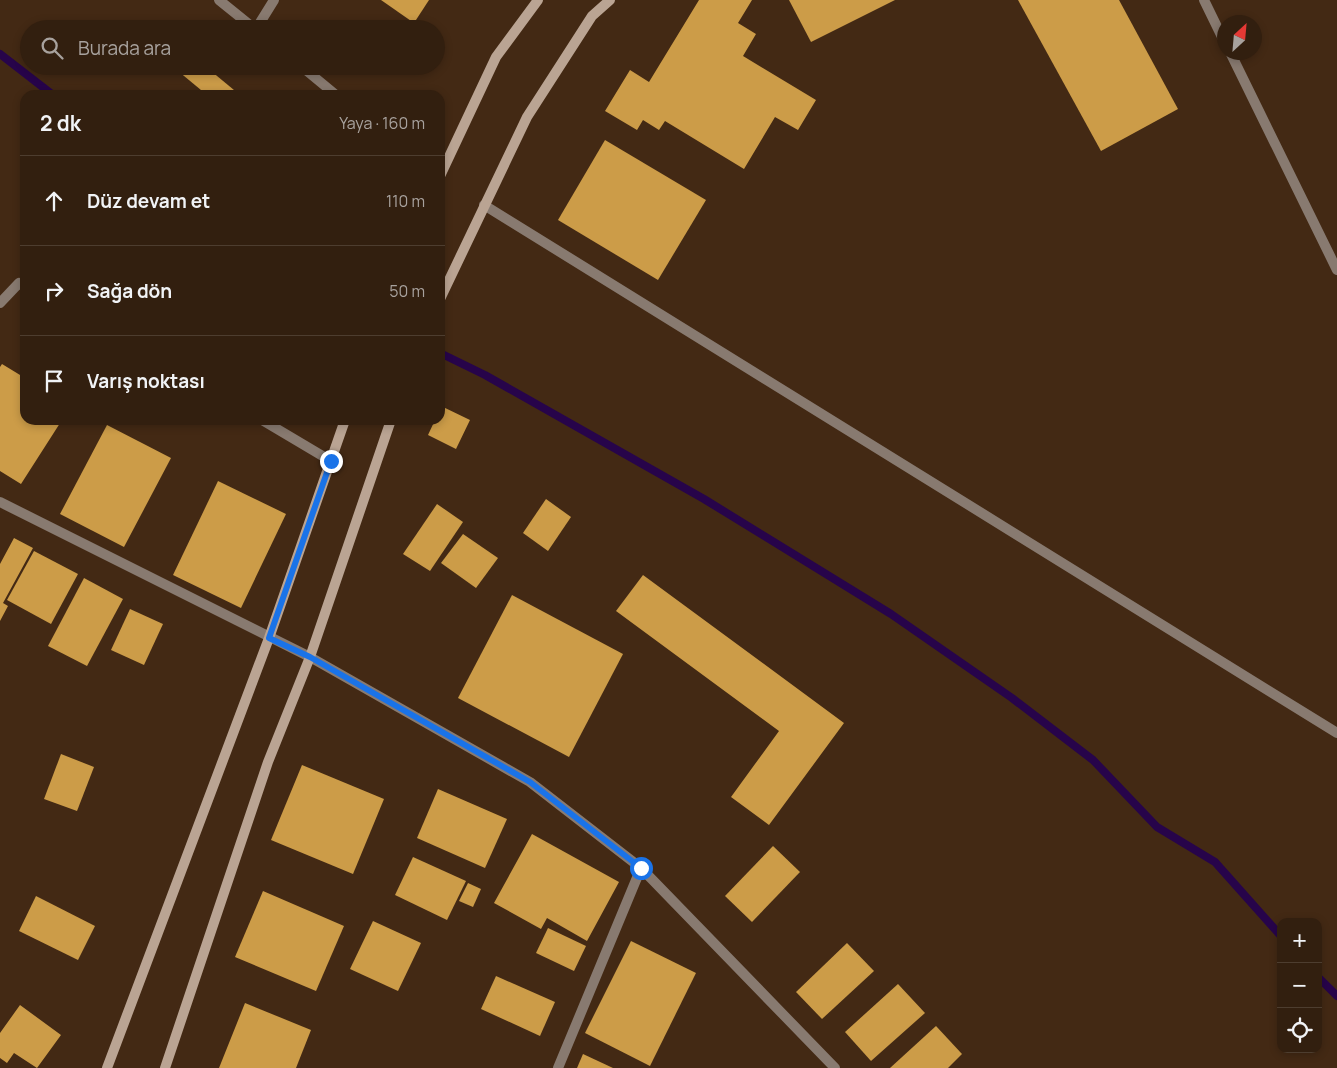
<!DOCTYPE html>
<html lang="tr">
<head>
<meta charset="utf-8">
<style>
  :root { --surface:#321f0f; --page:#3a2718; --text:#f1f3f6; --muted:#a8a29e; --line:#4d3d2f }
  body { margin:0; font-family:Manrope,sans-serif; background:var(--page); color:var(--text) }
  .controls { position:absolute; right:15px; bottom:15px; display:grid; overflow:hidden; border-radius:10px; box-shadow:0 2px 8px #0003 }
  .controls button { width:45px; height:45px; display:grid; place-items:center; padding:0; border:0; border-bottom:1px solid var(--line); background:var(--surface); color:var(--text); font:25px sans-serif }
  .compass { position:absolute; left:1217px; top:15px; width:45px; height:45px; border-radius:50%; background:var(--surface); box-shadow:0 2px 8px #0003; rotate:26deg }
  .stop { position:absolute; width:15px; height:15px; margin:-11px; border:4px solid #1a73e8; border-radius:50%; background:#fff }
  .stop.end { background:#1a73e8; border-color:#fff; box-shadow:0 1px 5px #0008 }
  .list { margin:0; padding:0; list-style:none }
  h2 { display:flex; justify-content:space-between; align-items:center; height:65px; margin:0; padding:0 20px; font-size:21px }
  h2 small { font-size:16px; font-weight:400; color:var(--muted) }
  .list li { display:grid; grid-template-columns:32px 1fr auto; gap:15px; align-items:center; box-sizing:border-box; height:90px; padding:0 20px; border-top:1px solid var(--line) }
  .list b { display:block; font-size:19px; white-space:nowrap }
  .list em { font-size:16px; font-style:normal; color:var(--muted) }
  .icon { flex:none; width:28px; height:28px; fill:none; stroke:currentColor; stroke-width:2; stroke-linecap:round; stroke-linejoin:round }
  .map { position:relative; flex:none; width:1337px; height:1068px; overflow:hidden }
  .search { position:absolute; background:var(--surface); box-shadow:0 2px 8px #0003; left:20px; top:20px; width:425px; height:55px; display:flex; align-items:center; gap:12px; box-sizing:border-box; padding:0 18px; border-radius:28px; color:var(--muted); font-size:19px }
  .panel { position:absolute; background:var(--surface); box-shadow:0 2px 8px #0003; left:20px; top:90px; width:425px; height:335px; border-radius:15px }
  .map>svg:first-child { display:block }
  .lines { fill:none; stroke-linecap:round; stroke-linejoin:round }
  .stream { stroke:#27044a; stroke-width:8 }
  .building { fill:#cc9c48 }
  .minor { stroke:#887a70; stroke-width:10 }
  .secondary { stroke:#baa493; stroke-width:10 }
  .route { stroke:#1a73e8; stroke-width:6 }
</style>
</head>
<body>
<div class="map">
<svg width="1337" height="1068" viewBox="0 0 1337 1068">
  <rect width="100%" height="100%" fill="#432914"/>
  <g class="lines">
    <g class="stream">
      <polyline points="0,54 53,95"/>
      <polyline points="440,353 485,375 704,499 891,614 1012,698 1093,760 1157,827 1215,862 1281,936"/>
      <polyline points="1318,977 1337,996"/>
    </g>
  </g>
  <g class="building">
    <polygon points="381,0 429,0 414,23"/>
    <polygon points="699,0 752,0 738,23 756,34 743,56 816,100 798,130 775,117 744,169 665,121 659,130 643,120 637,130 605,111 630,70 649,82"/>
    <polygon points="789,0 895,0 811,42"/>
    <polygon points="1018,0 1119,0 1178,109 1101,151"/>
    <polygon points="172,66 205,66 240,95 207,95"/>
    <polygon points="605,140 706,200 658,280 558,220"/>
    <polygon points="2,364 25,378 25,420 62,420 21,484 0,471 0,367"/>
    <polygon points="441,406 470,420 456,449 428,435 435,420 440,420"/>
    <polygon points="107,425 171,458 124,547 60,514"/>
    <polygon points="218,481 286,514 241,608 173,575"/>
    <polygon points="546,499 571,517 548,551 523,533"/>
    <polygon points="437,504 463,522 430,571 403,554"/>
    <polygon points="463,534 498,558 476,588 441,563"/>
    <polygon points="14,538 33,548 3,603 8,606 0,621 0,564"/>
    <polygon points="34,551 78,574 51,624 7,600"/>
    <polygon points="643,575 844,723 769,825 731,797 779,731 616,611"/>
    <polygon points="84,578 123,599 87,666 48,646"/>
    <polygon points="512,595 623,654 569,757 458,698"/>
    <polygon points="130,609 163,624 144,665 111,650"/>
    <polygon points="61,754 94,767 77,811 44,799"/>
    <polygon points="302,765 384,799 353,874 271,840"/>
    <polygon points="438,789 507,819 485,868 417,838"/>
    <polygon points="532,834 619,882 587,941 547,918 541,929 494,903"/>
    <polygon points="773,846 800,872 752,922 725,896"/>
    <polygon points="413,857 466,881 447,920 395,895"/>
    <polygon points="468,883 481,889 473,907 459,901"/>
    <polygon points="263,891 344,926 316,991 235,957"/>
    <polygon points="36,896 95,926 78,960 19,931"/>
    <polygon points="373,921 421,943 398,991 350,969"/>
    <polygon points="548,928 586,946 574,971 536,953"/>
    <polygon points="631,941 696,973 650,1066 585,1033"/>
    <polygon points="847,943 874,971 822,1019 796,992"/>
    <polygon points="496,976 555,1002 540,1036 481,1009"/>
    <polygon points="898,984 925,1013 871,1061 845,1032"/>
    <polygon points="245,1003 311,1030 296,1068 219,1068"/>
    <polygon points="20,1005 61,1035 37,1068 14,1053 7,1063 0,1058 0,1033"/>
    <polygon points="936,1026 962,1054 948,1068 890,1068"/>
    <polygon points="583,1054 613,1068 577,1068"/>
  </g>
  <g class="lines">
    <g class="minor">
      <polyline points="219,0 255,29"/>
      <polyline points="1204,0 1224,41"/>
      <polyline points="256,29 274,0"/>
      <polyline points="1230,52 1337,270"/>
      <polyline points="301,66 336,95"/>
      <polyline points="484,205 1337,733"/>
      <polyline points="0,303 19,283 25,287"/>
      <polyline points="262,420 331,461"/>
      <polyline points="0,502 310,657 530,782 641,868 835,1068"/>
      <polyline points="558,1068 641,868"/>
    </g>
    <g class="secondary">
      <polyline points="440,176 496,57 538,0"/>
      <polyline points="440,299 527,117 592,16 610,0"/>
      <polyline points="107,1068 269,638 345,420"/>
      <polyline points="165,1068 268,762 310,657 391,420"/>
    </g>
  </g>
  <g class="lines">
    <polyline class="route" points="331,461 269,638 310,657 530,782 641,868"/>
  </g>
</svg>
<div class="controls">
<button>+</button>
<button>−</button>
<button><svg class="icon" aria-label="locate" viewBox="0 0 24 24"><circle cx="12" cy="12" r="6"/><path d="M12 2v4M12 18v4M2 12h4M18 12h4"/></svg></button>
</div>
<svg class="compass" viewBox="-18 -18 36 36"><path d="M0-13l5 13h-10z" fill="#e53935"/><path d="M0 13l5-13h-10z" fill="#a8a29e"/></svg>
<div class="stop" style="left:641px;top:868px"></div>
<div class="stop end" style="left:331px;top:461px"></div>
<div class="search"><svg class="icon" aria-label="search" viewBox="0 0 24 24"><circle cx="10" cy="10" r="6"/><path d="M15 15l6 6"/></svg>Burada ara</div>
<section class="panel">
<h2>2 dk<small>Yaya · 160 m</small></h2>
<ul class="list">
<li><svg class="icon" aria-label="ahead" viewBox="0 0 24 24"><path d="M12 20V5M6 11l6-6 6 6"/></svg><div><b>Düz devam et</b></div><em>110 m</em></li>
<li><svg class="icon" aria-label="right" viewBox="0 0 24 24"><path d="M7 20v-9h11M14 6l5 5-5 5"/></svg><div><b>Sağa dön</b></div><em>50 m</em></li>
<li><svg class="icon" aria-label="arrive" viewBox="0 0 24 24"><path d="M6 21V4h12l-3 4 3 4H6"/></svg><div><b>Varış noktası</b></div></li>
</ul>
</section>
</div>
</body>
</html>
